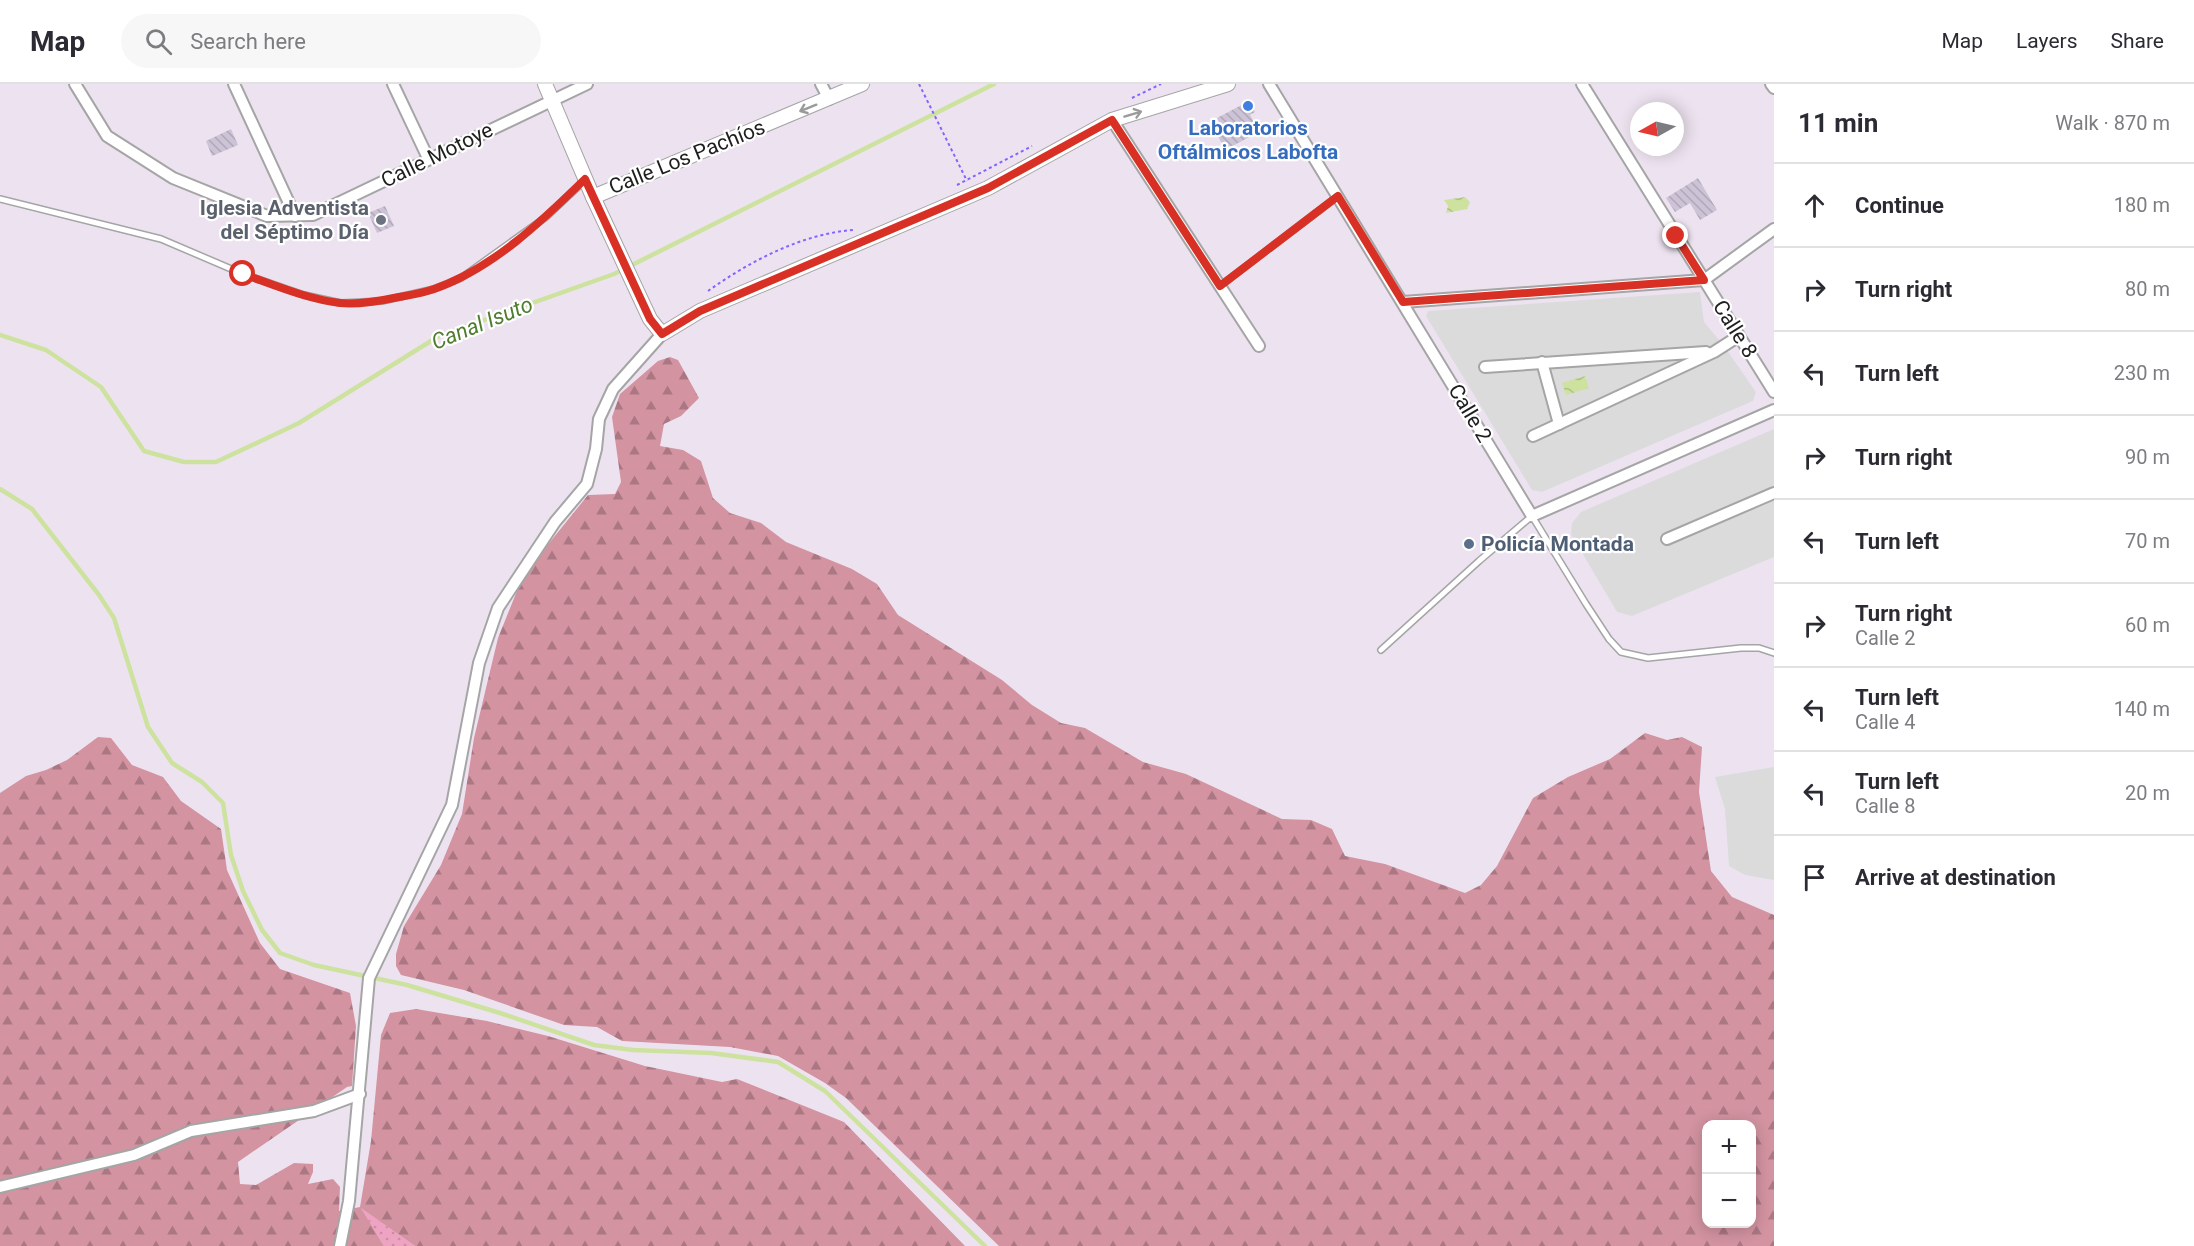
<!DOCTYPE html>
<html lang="en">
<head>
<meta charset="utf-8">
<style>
  :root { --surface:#fff; --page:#f7f7f7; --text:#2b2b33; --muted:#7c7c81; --line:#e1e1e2 }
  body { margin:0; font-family:Roboto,sans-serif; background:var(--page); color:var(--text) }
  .controls { position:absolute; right:18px; bottom:18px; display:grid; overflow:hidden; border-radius:12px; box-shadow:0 3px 15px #0003 }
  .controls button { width:54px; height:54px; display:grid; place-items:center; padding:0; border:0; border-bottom:2px solid var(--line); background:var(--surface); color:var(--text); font:30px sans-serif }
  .compass { position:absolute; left:1630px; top:18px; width:54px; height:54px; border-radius:50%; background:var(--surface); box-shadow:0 3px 15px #0003; rotate:262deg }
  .stop { position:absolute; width:18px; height:18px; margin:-14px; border:4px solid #d93025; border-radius:50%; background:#fff }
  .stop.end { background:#d93025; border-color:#fff; box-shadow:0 2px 6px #0008 }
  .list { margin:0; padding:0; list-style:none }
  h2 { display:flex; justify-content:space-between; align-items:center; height:78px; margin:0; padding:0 24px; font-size:26px }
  h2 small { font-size:20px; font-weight:400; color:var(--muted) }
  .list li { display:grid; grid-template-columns:39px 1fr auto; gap:18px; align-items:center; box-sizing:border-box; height:84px; padding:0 24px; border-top:2px solid var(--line) }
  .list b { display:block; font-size:22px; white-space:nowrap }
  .list p { margin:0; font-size:20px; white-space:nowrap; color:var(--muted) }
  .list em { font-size:20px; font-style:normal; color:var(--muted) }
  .icon { flex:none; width:33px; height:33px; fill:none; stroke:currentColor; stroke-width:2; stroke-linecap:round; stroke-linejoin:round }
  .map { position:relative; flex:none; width:1774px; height:1162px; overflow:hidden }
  header { display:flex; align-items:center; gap:36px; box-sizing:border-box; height:84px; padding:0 30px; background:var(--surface); border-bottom:2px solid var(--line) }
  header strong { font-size:28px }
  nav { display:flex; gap:33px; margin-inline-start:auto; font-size:21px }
  .search { width:420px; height:54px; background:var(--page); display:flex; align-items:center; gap:15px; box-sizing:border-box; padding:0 21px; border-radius:33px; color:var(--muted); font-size:22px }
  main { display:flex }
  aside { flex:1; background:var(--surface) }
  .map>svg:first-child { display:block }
  .residential { fill:#dbdbdc }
  .grass { fill:url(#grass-dots) }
  .forest { fill:url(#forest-firs); fill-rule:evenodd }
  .water { fill:url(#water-waves) }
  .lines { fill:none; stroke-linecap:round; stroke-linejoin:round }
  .stream { stroke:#cde29f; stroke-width:4.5 }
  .building { fill:url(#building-back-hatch) }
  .service-casing { stroke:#a5a5a5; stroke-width:8 }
  .minor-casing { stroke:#a5a5a5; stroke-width:14 }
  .tertiary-casing { stroke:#a5a5a5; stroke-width:16 }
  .path { stroke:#8265ff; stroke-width:2; stroke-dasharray:3 3; stroke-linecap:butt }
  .service { stroke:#fff; stroke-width:5 }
  .minor { stroke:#fff; stroke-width:10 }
  .tertiary { stroke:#fff; stroke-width:14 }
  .oneway { stroke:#9a9a9a }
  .route { stroke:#d93025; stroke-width:8 }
  .shop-dot { fill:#3f7fe0; stroke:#fff; stroke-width:2 }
  .worship-dot { fill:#6b7280; stroke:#fff; stroke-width:2 }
  .service-dot { fill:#5c6f8a; stroke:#fff; stroke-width:2 }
  .labels { text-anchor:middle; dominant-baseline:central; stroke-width:4.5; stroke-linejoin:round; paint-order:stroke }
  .shop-label { font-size:21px; font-weight:bold; fill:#366cbe; stroke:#fff }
  .street-label { font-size:21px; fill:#1e1e1e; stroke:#fff }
  .worship-label { font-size:21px; font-weight:bold; fill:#5b616d; stroke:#fff; text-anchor:end }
  .service-label { font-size:21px; font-weight:bold; fill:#4e5e75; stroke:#fff; text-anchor:start }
  .water-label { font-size:22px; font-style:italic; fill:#4f7d30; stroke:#fff }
</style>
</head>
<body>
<header>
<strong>Map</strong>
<div class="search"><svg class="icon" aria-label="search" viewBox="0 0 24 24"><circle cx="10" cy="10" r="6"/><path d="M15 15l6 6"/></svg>Search here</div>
<nav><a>Map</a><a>Layers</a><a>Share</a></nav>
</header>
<main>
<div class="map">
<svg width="1774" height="1162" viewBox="0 0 1774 1162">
  <defs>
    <pattern id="grass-dots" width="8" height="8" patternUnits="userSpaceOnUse" patternTransform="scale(1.5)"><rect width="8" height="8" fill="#efa3c2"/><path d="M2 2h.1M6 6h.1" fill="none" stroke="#cc8ca6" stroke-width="1.8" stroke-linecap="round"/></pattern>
    <pattern id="forest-firs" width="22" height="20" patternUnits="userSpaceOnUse" patternTransform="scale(1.5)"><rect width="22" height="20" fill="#d393a1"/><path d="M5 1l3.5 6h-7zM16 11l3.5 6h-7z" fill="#ab7783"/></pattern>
    <pattern id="water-waves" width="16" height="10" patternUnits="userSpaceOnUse" patternTransform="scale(1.5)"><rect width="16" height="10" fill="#cde29f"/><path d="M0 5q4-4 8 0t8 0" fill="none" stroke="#b0c188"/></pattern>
    <pattern id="building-back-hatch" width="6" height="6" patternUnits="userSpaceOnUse" patternTransform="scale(1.5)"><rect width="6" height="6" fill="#cdc3d7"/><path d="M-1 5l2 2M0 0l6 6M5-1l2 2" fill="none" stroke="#b0a7b8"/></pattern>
  </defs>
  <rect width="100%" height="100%" fill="#ede3f0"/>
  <g class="residential">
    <polygon points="1700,208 1704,238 1724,262 1756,308 1753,317 1542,408 1532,406 1426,232 1428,227"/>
    <polygon points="1774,345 1774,473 1632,532 1617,528 1571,450 1572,439 1581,428"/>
    <polygon points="1774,683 1774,796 1745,791 1729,782 1725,725 1715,693"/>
  </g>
  <polygon class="grass" points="360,1123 415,1162 384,1162"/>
  <g class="forest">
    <path d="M670,273L678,276L699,314L681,332L664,340L660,362L683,366L701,377L713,414L730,429L761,439L786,458L852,485L877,500L898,531L1002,596L1032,621L1061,639L1085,644L1143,678L1186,690L1282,735L1311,736L1332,745L1345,772L1385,780L1465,809L1481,801L1497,782L1533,714L1568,693L1610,675L1645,649L1667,656L1682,653L1702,663L1699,708L1711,787L1732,813L1774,831V1162H999L846,1014L825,999L778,972L730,963L622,957L597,943L564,941L464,906L401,891L396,882V870L404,842L441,781L462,730L474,654L498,554L519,502L533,479L588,411L615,410L621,398L612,333L620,310L658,277ZM1706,1040H1752V1140H1706Z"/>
    <polygon points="98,653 111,654 132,681 163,693 181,717 221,745 227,786 260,859 280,885 350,909 356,942 352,1002 347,1003 238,1078 240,1100 256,1101 294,1079 313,1080 313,1088 308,1100 333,1095 340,1103 339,1127 360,1123 371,1057 381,951 390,929 416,925 487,937 548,952 645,982 722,998 737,995 844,1038 965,1162 415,1162 361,1124 384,1162 0,1162 0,709 26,692 46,686 67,676"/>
  </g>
  <g class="water">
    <polygon points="1465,113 1470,118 1467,125 1446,129 1448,122 1444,116"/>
    <polygon points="1585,292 1589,304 1566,311 1562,299"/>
  </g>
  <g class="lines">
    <g class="stream">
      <polyline points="0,251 46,266 101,303 144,367 184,378 216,378 299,339 439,252 614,190 994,0"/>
      <polyline points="0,405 32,425 99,511 114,534 148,643 172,679 202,698 223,719 231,771 243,807 262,846 280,869 314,881 407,901 500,929 594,961 633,966 711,969 778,978 825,1007 985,1162"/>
    </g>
  </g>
  <g class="building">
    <polygon points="1249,17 1255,28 1250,31 1256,42 1252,44 1255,50 1225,66 1215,46 1221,42 1217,34"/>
    <polygon points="231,45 238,61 212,72 206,57"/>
    <polygon points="1698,94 1717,126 1700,136 1690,119 1675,128 1666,114"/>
    <polygon points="385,122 394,142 377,149 368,129"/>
  </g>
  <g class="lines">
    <g class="service-casing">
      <g id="service">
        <polyline points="0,115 161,155 243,190 304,211 341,219 382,217 434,205 461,194 546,133 584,97"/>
        <polyline points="1220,202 1338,112"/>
        <polyline points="1381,566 1479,477 1532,432 1586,520 1609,555 1621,568 1648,574 1741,564 1759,564 1774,569"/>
      </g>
    </g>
    <g class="minor-casing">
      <g id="minor">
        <polyline points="75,0 107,52 173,94 267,132 313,131 587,0"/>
        <polyline points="234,0 295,132"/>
        <polyline points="393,0 428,74"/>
        <polyline points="821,0 829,15"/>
        <polyline points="1269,0 1532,432 1774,326"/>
        <polyline points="1582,0 1774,308"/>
        <polyline points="1771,0 1774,4"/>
        <polyline points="1112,36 1259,262"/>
        <polyline points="1403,218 1704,196 1774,145"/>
        <polyline points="1542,278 1559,340"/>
        <polyline points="1485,283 1706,268"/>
        <polyline points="1533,352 1714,268 1739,252"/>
        <polyline points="1667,455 1774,409"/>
        <polyline points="0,1103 134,1071 191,1047 314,1027 360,1010"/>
        <polyline points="340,1162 349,1117 369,894 452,721 479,579 498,524 555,438 587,400 596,365 599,335 613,305 662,250"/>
      </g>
    </g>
    <g class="tertiary-casing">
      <g id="tertiary">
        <polyline points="545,0 593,113 650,235 662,250 700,227 988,104 1112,36 1228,0"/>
        <polyline points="593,113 862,0"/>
      </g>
    </g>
    <g class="path">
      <polyline points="919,0 967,97"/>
      <polyline points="1132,14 1161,0"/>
      <polyline points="957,101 1032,62"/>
      <path d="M708,207C750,177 802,150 853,146"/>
    </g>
    <use href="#service" class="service"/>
    <use href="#minor" class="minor"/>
    <use href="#tertiary" class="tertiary"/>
  </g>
  <defs><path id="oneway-shaft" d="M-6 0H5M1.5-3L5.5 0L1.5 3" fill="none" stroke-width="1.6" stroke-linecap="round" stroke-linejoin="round" transform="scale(1.5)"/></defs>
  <g class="oneway">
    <use href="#oneway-shaft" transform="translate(808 24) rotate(158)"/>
    <use href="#oneway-shaft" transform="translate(1133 30) rotate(-17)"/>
  </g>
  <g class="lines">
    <path class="route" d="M243,190C274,201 307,215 340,219C358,221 380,217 399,213C410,211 423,209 434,205C492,185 542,137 585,95L650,235L662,250L700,227L988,104L1112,36L1220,202L1338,112L1403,218L1704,196L1676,152"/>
  </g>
  <circle class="shop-dot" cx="1248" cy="22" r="6"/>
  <circle class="worship-dot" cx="381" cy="136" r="6"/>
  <circle class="service-dot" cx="1469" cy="460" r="6"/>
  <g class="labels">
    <g class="shop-label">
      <text x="1248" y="44">Laboratorios<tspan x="1248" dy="24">Oftálmicos Labofta</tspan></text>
    </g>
    <g class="street-label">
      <text transform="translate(437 71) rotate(-26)">Calle Motoye</text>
      <text transform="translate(687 73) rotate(-22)">Calle Los Pachíos</text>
      <text transform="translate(1735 245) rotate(58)">Calle 8</text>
      <text transform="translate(1470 329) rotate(59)">Calle 2</text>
    </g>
    <g class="worship-label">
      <text x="369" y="124">Iglesia Adventista<tspan x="369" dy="24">del Séptimo Día</tspan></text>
    </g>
    <g class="service-label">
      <text x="1481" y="460">Policía Montada</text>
    </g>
    <g class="water-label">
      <text transform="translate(482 239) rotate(-22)">Canal Isuto</text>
    </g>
  </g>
</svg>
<div class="controls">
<button>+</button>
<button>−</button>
</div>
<svg class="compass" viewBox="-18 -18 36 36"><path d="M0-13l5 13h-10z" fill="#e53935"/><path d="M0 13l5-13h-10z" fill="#7c7c81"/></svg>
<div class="stop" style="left:243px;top:190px"></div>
<div class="stop end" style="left:1676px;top:152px"></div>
</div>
<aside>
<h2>11 min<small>Walk · 870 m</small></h2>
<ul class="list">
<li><svg class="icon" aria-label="ahead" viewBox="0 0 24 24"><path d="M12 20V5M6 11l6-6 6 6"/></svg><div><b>Continue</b></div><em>180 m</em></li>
<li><svg class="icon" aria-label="right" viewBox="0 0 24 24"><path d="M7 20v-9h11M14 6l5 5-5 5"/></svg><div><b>Turn right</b></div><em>80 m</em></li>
<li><svg class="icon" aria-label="left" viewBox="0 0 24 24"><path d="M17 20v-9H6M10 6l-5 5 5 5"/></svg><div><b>Turn left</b></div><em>230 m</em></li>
<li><svg class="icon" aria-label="right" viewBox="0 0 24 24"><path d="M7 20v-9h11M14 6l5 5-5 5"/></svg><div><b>Turn right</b></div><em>90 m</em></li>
<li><svg class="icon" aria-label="left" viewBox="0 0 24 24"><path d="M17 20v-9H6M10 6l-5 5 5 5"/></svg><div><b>Turn left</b></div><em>70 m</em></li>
<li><svg class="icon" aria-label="right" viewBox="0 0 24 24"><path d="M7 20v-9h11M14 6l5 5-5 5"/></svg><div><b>Turn right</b><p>Calle 2</p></div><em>60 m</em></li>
<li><svg class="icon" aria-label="left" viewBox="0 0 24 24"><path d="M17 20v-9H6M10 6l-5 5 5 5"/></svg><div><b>Turn left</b><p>Calle 4</p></div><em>140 m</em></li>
<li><svg class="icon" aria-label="left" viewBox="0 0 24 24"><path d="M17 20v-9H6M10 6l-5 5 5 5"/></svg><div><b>Turn left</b><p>Calle 8</p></div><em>20 m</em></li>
<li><svg class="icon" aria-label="arrive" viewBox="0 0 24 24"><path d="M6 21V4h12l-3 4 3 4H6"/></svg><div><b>Arrive at destination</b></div></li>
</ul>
</aside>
</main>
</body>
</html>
